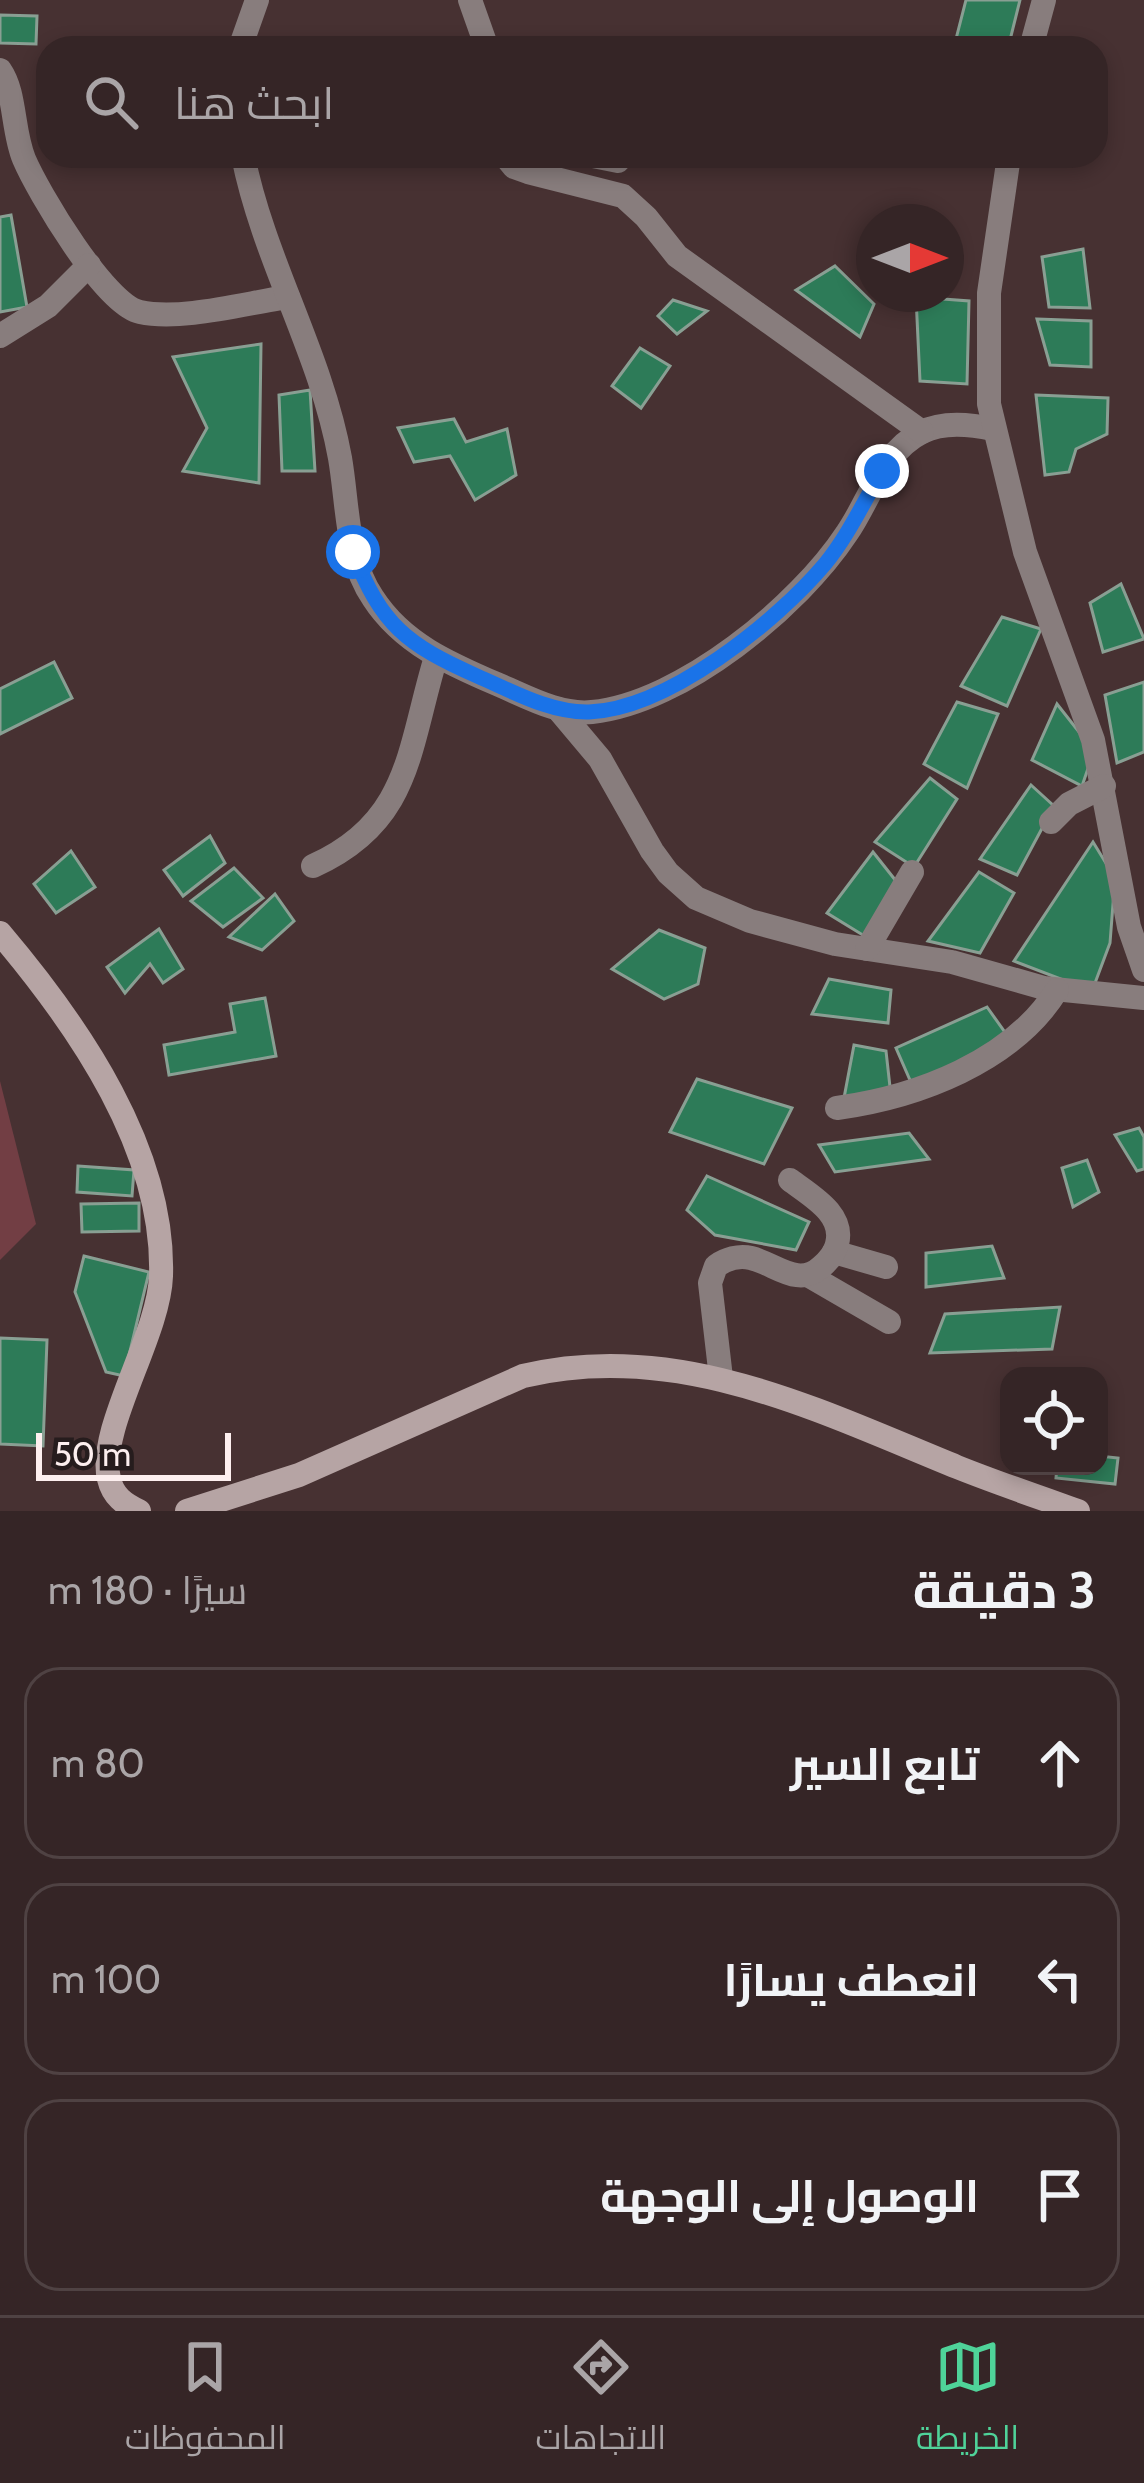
<!DOCTYPE html>
<html lang="ar">
<head>
<meta charset="utf-8">
<style>
  :root { --surface:#352526; --page:#3d2d2e; --text:#f1f3f6; --muted:#aaa5a7; --line:#4f4243; --accent:#4fd399 }
  body { margin:0; font-family:Cabin,Cairo,sans-serif; background:var(--page); color:var(--text); direction:rtl }
  .controls { position:absolute; right:36px; bottom:36px; display:grid; overflow:hidden; border-radius:24px; box-shadow:0 6px 18px #0003 }
  .controls button { width:108px; height:108px; display:grid; place-items:center; padding:0; border:0; border-bottom:3px solid var(--line); background:var(--surface); color:var(--text); font:60px sans-serif }
  .compass { position:absolute; left:856px; top:204px; width:108px; height:108px; border-radius:50%; background:var(--surface); box-shadow:0 6px 18px #0003; rotate:90deg }
  .scale { position:absolute; left:36px; bottom:30px; width:195px; box-sizing:border-box; padding-left:12px; border:6px solid #fdefef; border-top:0; font-size:33px; line-height:42px; white-space:nowrap; color:#fdefef; -webkit-text-stroke:9px #261c1d; paint-order:stroke }
  .stop { position:absolute; width:36px; height:36px; margin:-27px; border:9px solid #1a73e8; border-radius:50%; background:#fff }
  .stop.end { background:#1a73e8; border-color:#fff; box-shadow:0 3px 12px #0008 }
  .list { margin:0; padding:0; list-style:none }
  h2 { display:flex; justify-content:space-between; align-items:center; height:156px; margin:0; padding:0 48px; font-size:51px }
  h2 small { font-size:39px; font-weight:400; color:var(--muted) }
  .list li { display:grid; grid-template-columns:78px 1fr auto; gap:36px; align-items:center; box-sizing:border-box; height:192px; margin:0 24px 24px; padding:0 24px; border:3px solid var(--line); border-radius:36px }
  .list b { display:block; font-size:45px; white-space:nowrap }
  .list em { font-size:39px; font-style:normal; color:var(--muted) }
  .icon { flex:none; width:66px; height:66px; fill:none; stroke:currentColor; stroke-width:2; stroke-linecap:round; stroke-linejoin:round }
  .map { position:relative; flex:none; width:1144px; height:1511px; overflow:hidden; direction:ltr }
  .search { position:absolute; background:var(--surface); box-shadow:0 6px 18px #0003; left:36px; right:36px; top:36px; height:132px; display:flex; align-items:center; gap:30px; box-sizing:border-box; padding:0 42px; border-radius:36px; color:var(--muted); font-size:45px }
  .sheet { height:804px; background:var(--surface) }
  nav { display:flex; justify-content:space-around; align-items:center; box-sizing:border-box; height:168px; border-top:3px solid var(--line); background:var(--surface); font-size:33px; color:var(--muted) }
  nav a { display:grid; justify-items:center; gap:6px }
  nav .on { color:var(--accent) }
  .map>svg:first-child { display:block }
  .green { fill:#723e44 }
  .building { fill:#2d7b58; stroke:#899f93; stroke-width:3 }
  .lines { fill:none; stroke-linecap:round; stroke-linejoin:round }
  .minor { stroke:#887d7d; stroke-width:24 }
  .secondary { stroke:#b6a4a4; stroke-width:24 }
  .route { stroke:#1a73e8; stroke-width:15 }
</style>
</head>
<body>
<div class="map">
<svg width="1144" height="1511" viewBox="0 0 1144 1511">
  <rect width="100%" height="100%" fill="#473132"/>
  <polygon class="green" points="0,1081 36,1224 0,1260"/>
  <g class="building">
    <polygon points="966,0 1020,0 1008,48 956,39"/>
    <polygon points="0,15 37,16 36,44 0,43"/>
    <polygon points="11,215 27,307 0,312 0,217"/>
    <polygon points="1083,249 1090,308 1049,307 1042,257"/>
    <polygon points="835,266 874,304 860,337 796,290"/>
    <polygon points="916,297 969,301 967,384 920,381"/>
    <polygon points="673,300 707,311 677,334 658,316"/>
    <polygon points="1037,319 1091,321 1091,367 1050,365"/>
    <polygon points="261,344 259,483 183,471 207,428 173,357"/>
    <polygon points="640,348 670,366 641,408 612,386"/>
    <polygon points="310,390 315,471 282,471 279,395"/>
    <polygon points="1036,395 1108,398 1107,434 1076,449 1069,472 1045,475"/>
    <polygon points="454,419 466,442 507,429 516,475 475,500 450,456 414,462 398,428"/>
    <polygon points="1121,584 1144,639 1103,652 1090,603"/>
    <polygon points="1002,617 1041,629 1007,706 961,686"/>
    <polygon points="54,662 72,698 0,734 0,689"/>
    <polygon points="1144,682 1144,752 1117,763 1105,695"/>
    <polygon points="957,702 998,714 967,788 924,764"/>
    <polygon points="1057,704 1094,751 1082,786 1032,760"/>
    <polygon points="930,778 957,799 914,867 875,842"/>
    <polygon points="1031,785 1054,806 1017,875 980,859"/>
    <polygon points="210,836 225,863 183,896 164,870"/>
    <polygon points="1093,842 1115,878 1110,943 1092,991 1014,961"/>
    <polygon points="71,851 95,887 56,913 34,884"/>
    <polygon points="873,852 896,881 866,937 827,913"/>
    <polygon points="234,868 263,898 223,927 191,901"/>
    <polygon points="979,872 1014,893 980,953 928,941"/>
    <polygon points="275,894 294,921 262,950 229,937"/>
    <polygon points="159,929 183,969 163,983 150,964 125,993 107,967"/>
    <polygon points="659,930 705,948 698,984 664,999 612,969"/>
    <polygon points="829,979 891,990 888,1023 812,1014"/>
    <polygon points="265,998 276,1056 169,1075 164,1045 235,1032 230,1004"/>
    <polygon points="987,1007 1009,1038 913,1087 896,1048"/>
    <polygon points="854,1045 886,1051 891,1096 844,1098"/>
    <polygon points="697,1079 792,1108 764,1164 670,1132"/>
    <polygon points="1139,1128 1144,1137 1144,1169 1137,1171 1115,1135"/>
    <polygon points="909,1133 929,1159 835,1172 819,1145"/>
    <polygon points="1087,1160 1099,1192 1073,1207 1062,1168"/>
    <polygon points="78,1166 134,1170 132,1196 77,1192"/>
    <polygon points="707,1176 809,1222 796,1250 715,1235 687,1210"/>
    <polygon points="139,1203 139,1231 82,1232 81,1204"/>
    <polygon points="992,1246 1004,1278 926,1287 926,1253"/>
    <polygon points="84,1256 149,1272 124,1376 106,1372 75,1292"/>
    <polygon points="1060,1307 1052,1349 930,1353 945,1314"/>
    <polygon points="0,1338 47,1340 43,1446 0,1444"/>
    <polygon points="1099,1456 1118,1458 1115,1484 1056,1478 1057,1466 1099,1466"/>
  </g>
  <g class="lines">
    <g class="minor">
      <polyline points="470,0 487,48"/>
      <polyline points="240,48 257,0"/>
      <polyline points="1031,48 1044,0"/>
      <path d="M0,70C16,93 12,130 24,159C38,192 105,305 140,312C181,321 246,303 288,297"/>
      <path d="M243,156C264,261 321,353 340,458C348,504 346,559 373,598C404,646 455,666 506,688C533,700 562,715 592,712C682,703 799,606 847,533C870,500 882,452 922,432C943,421 970,424 993,429"/>
      <polyline points="505,156 514,167 528,172 623,196 646,217 677,256 922,432"/>
      <polyline points="593,156 618,161"/>
      <polyline points="1009,156 989,293 989,404 1025,552 1093,740 1129,927 1144,970"/>
      <polyline points="0,336 48,306 89,265"/>
      <polyline points="558,709 600,759 652,851 668,873 696,898 750,921 835,944 952,962 1044,988 1144,998"/>
      <polyline points="1051,822 1069,804 1104,786"/>
      <path d="M313,866C411,822 408,749 436,657"/>
      <polyline points="867,949 912,872"/>
      <path d="M837,1108C917,1097 1012,1062 1057,990"/>
      <polyline points="834,1252 886,1267"/>
      <polyline points="808,1275 889,1322"/>
      <path d="M721,1378L710,1283L716,1266C726,1259 739,1255 751,1258C776,1264 798,1288 821,1267C828,1261 835,1254 837,1244C845,1214 811,1196 790,1180"/>
    </g>
    <g class="secondary">
      <path d="M0,933C78,1025 165,1150 161,1276C159,1336 97,1429 109,1479C113,1496 124,1504 139,1511"/>
      <path d="M187,1511L299,1475L523,1376C677,1339 817,1410 957,1467C997,1483 1038,1497 1078,1511"/>
    </g>
  </g>
  <g class="lines">
    <path class="route" d="M353,552C381,625 407,645 477,676C512,691 550,713 589,712C668,709 776,622 825,564C848,536 863,503 882,471"/>
  </g>
</svg>
<div class="controls">
<button><svg class="icon" aria-label="locate" viewBox="0 0 24 24"><circle cx="12" cy="12" r="6"/><path d="M12 2v4M12 18v4M2 12h4M18 12h4"/></svg></button>
</div>
<svg class="compass" viewBox="-18 -18 36 36"><path d="M0-13l5 13h-10z" fill="#e53935"/><path d="M0 13l5-13h-10z" fill="#aaa5a7"/></svg>
<div class="scale">50 m</div>
<div class="stop" style="left:353px;top:552px"></div>
<div class="stop end" style="left:882px;top:471px"></div>
<div class="search"><svg class="icon" aria-label="search" viewBox="0 0 24 24"><circle cx="10" cy="10" r="6"/><path d="M15 15l6 6"/></svg>ابحث هنا</div>
</div>
<section class="sheet">
<h2>3 دقيقة<small>سيرًا · 180 m</small></h2>
<ul class="list">
<li><svg class="icon" aria-label="ahead" viewBox="0 0 24 24"><path d="M12 20V5M6 11l6-6 6 6"/></svg><div><b>تابع السير</b></div><em>80 m</em></li>
<li><svg class="icon" aria-label="left" viewBox="0 0 24 24"><path d="M17 20v-9H6M10 6l-5 5 5 5"/></svg><div><b>انعطف يسارًا</b></div><em>100 m</em></li>
<li><svg class="icon" aria-label="arrive" viewBox="0 0 24 24"><path d="M6 21V4h12l-3 4 3 4H6"/></svg><div><b>الوصول إلى الوجهة</b></div></li>
</ul>
</section>
<nav>
<a class="on"><svg class="icon" aria-label="map" viewBox="0 0 24 24"><path d="M3 6l6-2 6 2 6-2v14l-6 2-6-2-6 2zM9 4v14M15 6v14"/></svg>الخريطة</a>
<a><svg class="icon" aria-label="directions" viewBox="0 0 24 24"><path d="M12 3l9 9-9 9-9-9zM9 14v-3h6M13 9l2 2-2 2"/></svg>الاتجاهات</a>
<a><svg class="icon" aria-label="saved" viewBox="0 0 24 24"><path d="M7 4h10v16l-5-4-5 4z"/></svg>المحفوظات</a>
</nav>
</body>
</html>
